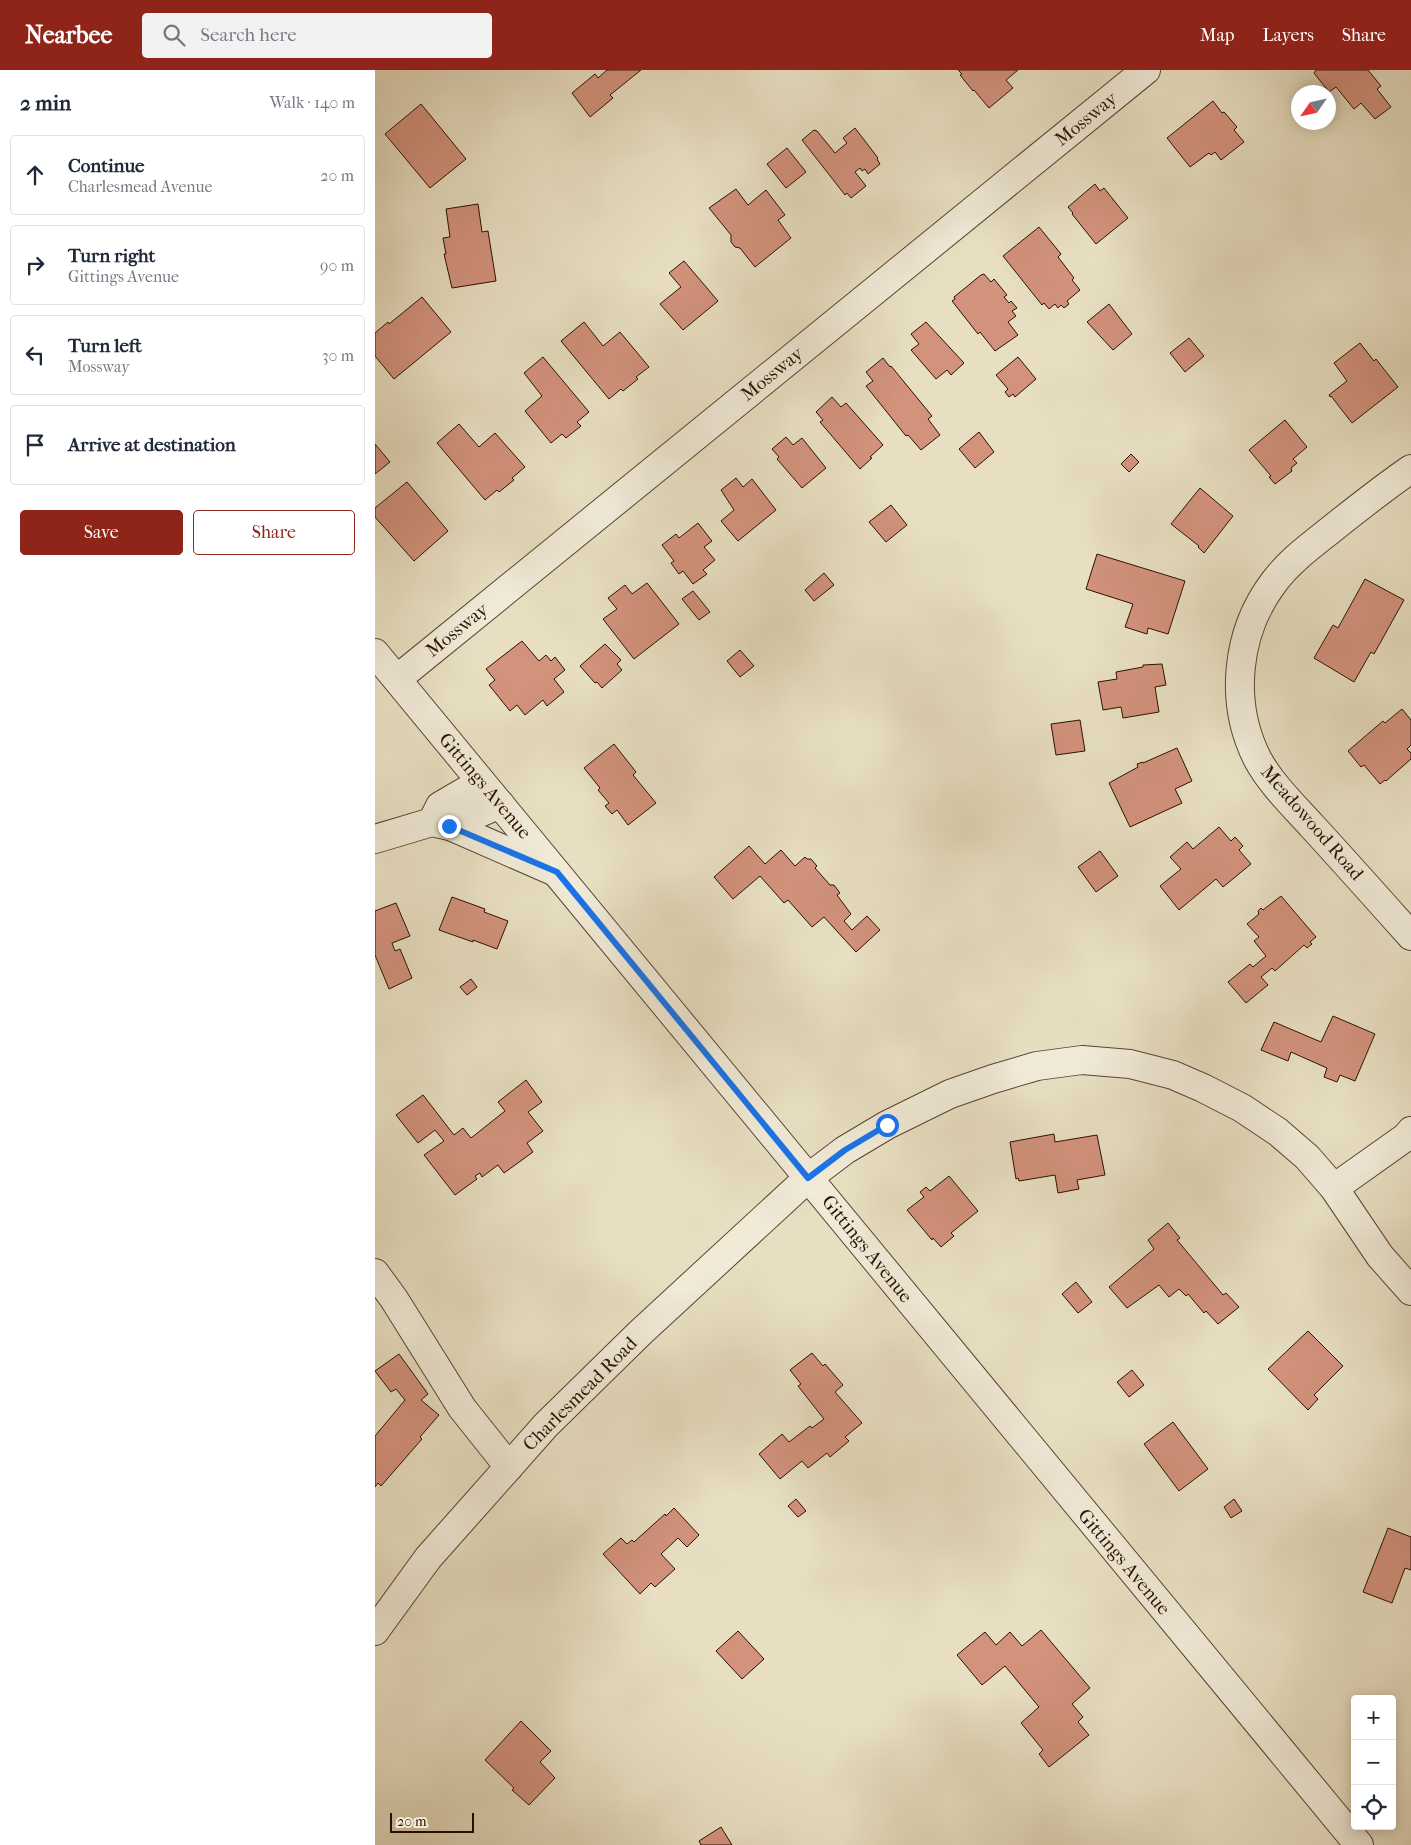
<!DOCTYPE html>
<html lang="en">
<head>
<meta charset="utf-8">
<style>
  :root { --surface:#fff; --page:#f2f2f3; --text:#1f2937; --muted:#747a83; --line:#e0e1e3; --accent:#8f2418 }
  body { margin:0; font-family:"IM FELL French Canon",serif; background:var(--page); color:var(--text) }
  .controls { position:absolute; right:15px; bottom:15px; display:grid; overflow:hidden; border-radius:5px; box-shadow:0 2px 12px #0003 }
  .controls button { width:45px; height:45px; display:grid; place-items:center; padding:0; border:0; border-bottom:1px solid var(--line); background:var(--surface); color:var(--text); font:25px sans-serif }
  .compass { position:absolute; left:916px; top:15px; width:45px; height:45px; border-radius:50%; background:var(--surface); box-shadow:0 2px 12px #0003; rotate:236deg }
  .scale { position:absolute; left:15px; bottom:12px; width:84px; box-sizing:border-box; padding-left:5px; border:2px solid #2b1001; border-top:0; font-size:14px; line-height:18px; white-space:nowrap; color:#2b1001; -webkit-text-stroke:4px #f0ead7; paint-order:stroke }
  .stop { position:absolute; width:15px; height:15px; margin:-11px; border:4px solid #1a73e8; border-radius:50%; background:#fff }
  .stop.end { background:#1a73e8; border-color:#fff; box-shadow:0 1px 5px #0008 }
  .list { margin:0; padding:0; list-style:none }
  h2 { display:flex; justify-content:space-between; align-items:center; height:65px; margin:0; padding:0 20px; font-size:21px }
  h2 small { font-size:16px; font-weight:400; color:var(--muted) }
  .list li { display:grid; grid-template-columns:32px 1fr auto; gap:15px; align-items:center; box-sizing:border-box; height:80px; margin:0 10px 10px; padding:0 10px; border:1px solid var(--line); border-radius:5px }
  .list b { display:block; font-size:19px; white-space:nowrap }
  .list p { margin:0; font-size:16px; white-space:nowrap; color:var(--muted) }
  .list em { font-size:16px; font-style:normal; color:var(--muted) }
  .actions { display:flex; gap:10px; padding:15px 20px }
  .actions a { flex:1; padding:11px 0; border:1px solid var(--accent); border-radius:5px; text-align:center; font-size:18px; color:var(--accent) }
  .actions .main { background:var(--accent); color:#fff }
  .icon { flex:none; width:28px; height:28px; fill:none; stroke:currentColor; stroke-width:2; stroke-linecap:round; stroke-linejoin:round }
  .map { position:relative; flex:none; width:1036px; height:1775px; overflow:hidden }
  header { display:flex; align-items:center; gap:30px; box-sizing:border-box; height:70px; padding:0 25px; background:var(--accent); color:#fff }
  header strong { font-size:24px }
  nav { display:flex; gap:28px; margin-inline-start:auto; font-size:18px }
  .search { width:350px; height:45px; background:var(--page); display:flex; align-items:center; gap:12px; box-sizing:border-box; padding:0 18px; border-radius:5px; color:var(--muted); font-size:19px }
  main { display:flex }
  aside { flex:1; background:var(--surface) }
  .map>svg:first-child { display:block }
  .building { fill:#d2927c; stroke:#2b1001 }
  .lines { fill:none; stroke-linecap:round; stroke-linejoin:round }
  .minor-casing { stroke:#5a4431; stroke-width:30 }
  .minor { stroke:#f0ead7; stroke-width:28 }
  .route { stroke:#1a73e8; stroke-width:6 }
  .labels { text-anchor:middle; dominant-baseline:central; stroke-width:4; stroke-linejoin:round; paint-order:stroke }
  .street-label { font-size:19px; fill:#2b1001; stroke:#f0ead7 }
</style>
</head>
<body>
<header>
<strong>Nearbee</strong>
<div class="search"><svg class="icon" aria-label="search" viewBox="0 0 24 24"><circle cx="10" cy="10" r="6"/><path d="M15 15l6 6"/></svg>Search here</div>
<nav><a>Map</a><a>Layers</a><a>Share</a></nav>
</header>
<main>
<aside>
<h2>2 min<small>Walk · 140 m</small></h2>
<ul class="list">
<li><svg class="icon" aria-label="ahead" viewBox="0 0 24 24"><path d="M12 20V5M6 11l6-6 6 6"/></svg><div><b>Continue</b><p>Charlesmead Avenue</p></div><em>20 m</em></li>
<li><svg class="icon" aria-label="right" viewBox="0 0 24 24"><path d="M7 20v-9h11M14 6l5 5-5 5"/></svg><div><b>Turn right</b><p>Gittings Avenue</p></div><em>90 m</em></li>
<li><svg class="icon" aria-label="left" viewBox="0 0 24 24"><path d="M17 20v-9H6M10 6l-5 5 5 5"/></svg><div><b>Turn left</b><p>Mossway</p></div><em>30 m</em></li>
<li><svg class="icon" aria-label="arrive" viewBox="0 0 24 24"><path d="M6 21V4h12l-3 4 3 4H6"/></svg><div><b>Arrive at destination</b></div></li>
</ul>
<div class="actions"><a class="main">Save</a><a>Share</a></div>
</aside>
<div class="map">
<svg width="1036" height="1775" viewBox="0 0 1036 1775">
  <rect width="100%" height="100%" fill="#e8dfc2"/>
  <filter id="stains"><feTurbulence type="fractalNoise" baseFrequency=".004" numOctaves="4"/><feColorMatrix values="0 0 0 0 .2 0 0 0 0 .09 0 0 0 0 .02 0 0 0 .5 -.17"/></filter>
  <radialGradient id="worn" r=".72"><stop offset=".6" stop-color="#630" stop-opacity="0"/><stop offset="1" stop-color="#630" stop-opacity=".3"/></radialGradient>
  <g class="building">
    <polygon points="232,0 266,0 235,25 238,28 215,47 197,23 220,4 223,8"/>
    <polygon points="583,0 643,0 631,10 638,18 614,38 599,20 598,21 585,5 587,4"/>
    <polygon points="941,0 993,0 1006,16 1002,19 1016,37 1000,49 986,33 979,39 961,17 954,22 939,3"/>
    <polygon points="838,31 847,43 849,42 862,57 859,60 869,72 846,90 840,82 836,85 834,83 815,97 792,68"/>
    <polygon points="46,34 91,89 55,118 10,64"/>
    <polygon points="480,58 503,88 502,89 505,94 493,104 490,99 487,101 485,98 480,102 491,116 476,128 472,123 470,125 427,70 439,60 442,61 460,83 472,73 468,68"/>
    <polygon points="412,78 431,102 411,118 392,94"/>
    <polygon points="720,114 725,121 729,118 753,148 721,174 697,144 698,143 693,137"/>
    <polygon points="361,119 373,135 391,120 410,145 403,150 416,168 380,197 365,178 360,177 356,172 356,165 334,138"/>
    <polygon points="103,134 107,162 113,161 121,211 77,218 69,184 71,184 68,168 75,167 71,139"/>
    <polygon points="664,157 686,184 683,187 699,208 697,210 705,220 692,231 694,234 689,238 686,235 683,238 680,234 674,239 669,233 667,235 628,186"/>
    <polygon points="309,191 343,231 308,260 285,234 306,217 294,203"/>
    <polygon points="609,204 616,212 619,209 632,225 629,227 634,233 636,231 642,238 637,241 641,246 633,252 643,265 620,281 605,262 603,264 577,231 580,229 579,227 606,205"/>
    <polygon points="47,227 76,262 19,309 0,286 0,263 13,252 14,254"/>
    <polygon points="734,234 757,264 738,280 712,252"/>
    <polygon points="209,252 228,276 245,262 274,297 261,307 263,309 248,321 246,319 234,329 186,271"/>
    <polygon points="551,252 589,293 576,305 572,300 561,309 536,280 544,274 536,264"/>
    <polygon points="814,268 829,286 810,302 795,283"/>
    <polygon points="985,273 999,291 1001,289 1023,317 977,353 956,326 955,327 954,325 972,311 959,293"/>
    <polygon points="168,287 214,342 202,352 206,356 191,368 187,364 176,373 150,341 167,326 149,303"/>
    <polygon points="643,287 661,309 640,327 638,324 634,327 630,322 633,319 621,305"/>
    <polygon points="508,288 515,297 516,296 557,346 553,349 565,365 546,380 533,365 531,366 491,316 498,311 491,302"/>
    <polygon points="457,327 466,337 471,333 508,375 495,387 497,388 485,399 445,352 448,350 441,342"/>
    <polygon points="910,350 932,377 918,389 922,393 916,398 917,401 900,414 894,407 896,406 874,380"/>
    <polygon points="84,354 104,377 120,363 150,397 137,408 139,410 124,422 122,420 110,430 62,373"/>
    <polygon points="604,362 619,382 600,398 584,379"/>
    <polygon points="411,367 418,375 427,368 451,398 427,418 402,389 404,387 397,379"/>
    <polygon points="0,374 15,392 0,404"/>
    <polygon points="756,384 764,392 754,402 746,394"/>
    <polygon points="361,408 368,417 377,409 401,440 363,471 346,451 359,440 346,420"/>
    <polygon points="32,412 73,461 39,491 0,447 0,438"/>
    <polygon points="825,418 858,446 829,483 823,477 824,476 796,454"/>
    <polygon points="516,435 532,455 511,472 494,452"/>
    <polygon points="323,453 337,471 329,477 340,490 328,500 332,504 318,514 308,501 304,504 296,493 299,491 287,475 301,464 304,468"/>
    <polygon points="722,484 810,511 793,564 773,558 772,564 750,557 758,534 711,519"/>
    <polygon points="449,503 459,515 439,531 430,520"/>
    <polygon points="990,509 1029,530 999,584 996,582 979,612 939,588 958,555 963,558"/>
    <polygon points="272,513 304,554 259,589 228,549 242,539 233,528 250,515 257,524"/>
    <polygon points="318,521 335,542 324,550 307,529"/>
    <polygon points="147,571 164,591 171,585 176,591 180,587 190,600 179,609 189,622 172,636 168,630 150,645 142,635 135,641 114,615 120,610 111,599"/>
    <polygon points="230,574 246,590 242,594 247,600 227,618 222,612 220,613 205,596"/>
    <polygon points="365,580 379,596 365,607 352,591"/>
    <polygon points="787,594 791,615 780,617 784,642 748,648 746,637 728,640 723,612 742,609 741,602 768,597 768,595"/>
    <polygon points="1027,639 1036,650 1036,675 1032,679 1036,683 1036,689 1011,711 1010,710 1005,714 989,695 986,697 973,681 1008,651 1010,653"/>
    <polygon points="705,650 710,681 681,685 676,654"/>
    <polygon points="239,674 261,702 258,705 281,733 253,755 242,740 237,744 230,736 234,733 223,720 225,718 209,698"/>
    <polygon points="802,678 817,711 800,719 807,733 755,757 734,713 763,697 762,694 768,692 768,693"/>
    <polygon points="844,757 856,771 860,767 868,776 864,780 876,794 848,817 841,809 804,840 785,816 806,799 795,787 812,772 818,779"/>
    <polygon points="374,776 390,794 406,780 420,796 430,787 432,789 436,789 442,796 440,798 455,815 459,815 465,823 462,825 476,844 469,851 477,860 492,846 505,860 481,882 449,847 437,857 413,830 409,833 385,806 358,829 339,807"/>
    <polygon points="725,781 743,806 721,822 703,797"/>
    <polygon points="906,826 941,867 935,872 937,874 932,878 929,875 900,901 897,898 886,907 893,915 871,933 853,912 875,894 878,897 891,886 879,871 884,867 872,854 884,844 883,841 886,838 888,840"/>
    <polygon points="77,827 110,839 109,842 133,851 122,879 98,870 98,872 64,860"/>
    <polygon points="21,833 35,866 17,873 20,881 25,879 37,908 14,919 0,885 0,841"/>
    <polygon points="96,909 102,917 92,925 85,917"/>
    <polygon points="958,946 1000,964 980,1011 965,1005 962,1012 949,1007 952,998 916,982 913,991 886,980 899,952 946,972"/>
    <polygon points="151,1010 167,1032 153,1042 168,1061 152,1073 158,1082 129,1103 123,1095 107,1107 105,1103 100,1106 102,1109 80,1125 49,1085 69,1071 60,1060 43,1073 21,1045 48,1025 79,1065 88,1058 96,1068 130,1041 123,1032"/>
    <polygon points="679,1064 680,1072 722,1065 730,1105 702,1110 704,1119 683,1123 680,1105 644,1111 643,1108 641,1109 635,1072"/>
    <polygon points="574,1106 603,1141 576,1163 579,1166 566,1177 558,1168 557,1170 532,1140 549,1127 545,1122 551,1117 555,1121"/>
    <polygon points="793,1153 805,1168 802,1170 848,1225 851,1223 864,1237 843,1254 831,1241 829,1243 813,1224 811,1226 804,1219 794,1227 784,1215 752,1238 734,1217 779,1179 773,1170"/>
    <polygon points="701,1212 717,1232 703,1243 687,1224"/>
    <polygon points="933,1261 968,1296 939,1325 943,1329 933,1340 893,1299"/>
    <polygon points="437,1283 448,1296 450,1294 468,1315 460,1322 487,1353 470,1367 474,1371 455,1387 452,1383 433,1398 427,1391 405,1409 384,1384 407,1364 414,1372 435,1356 437,1358 449,1349 423,1316 426,1314 415,1300"/>
    <polygon points="24,1284 53,1324 46,1330 64,1345 45,1367 47,1369 6,1416 3,1413 0,1417 0,1366 30,1330 21,1319 16,1322 0,1301"/>
    <polygon points="757,1300 769,1315 754,1327 742,1312"/>
    <polygon points="798,1352 833,1399 804,1421 769,1374"/>
    <polygon points="421,1429 431,1441 423,1447 413,1436"/>
    <polygon points="859,1429 867,1441 856,1448 849,1437"/>
    <polygon points="299,1438 324,1465 312,1477 303,1468 286,1484 300,1499 280,1517 276,1513 265,1524 228,1484 246,1468 252,1474 257,1470 259,1472 290,1444 291,1446"/>
    <polygon points="1013,1458 1036,1467 1036,1500 1030,1498 1017,1533 988,1522"/>
    <polygon points="666,1560 715,1618 697,1634 708,1647 703,1652 714,1665 674,1697 664,1684 668,1680 646,1653 664,1637 630,1596 607,1615 582,1585 610,1562 621,1575 635,1562 647,1576"/>
    <polygon points="363,1561 389,1589 367,1609 341,1581"/>
    <polygon points="146,1651 176,1681 165,1692 180,1708 154,1735 137,1720 139,1718 110,1690"/>
    <polygon points="346,1757 357,1775 326,1775 324,1771"/>
  </g>
  <g class="lines">
    <g class="minor-casing">
      <g id="minor">
        <path d="M1036,399C1011,416 987,435 963,454C941,472 916,489 899,512C861,562 854,632 882,688C895,713 918,735 937,756C970,792 1003,829 1036,866"/>
        <polyline points="0,583 984,1775"/>
        <polyline points="22,609 771,0"/>
        <polyline points="57,752 65,736 106,712"/>
        <polyline points="75,756 125,734"/>
        <polyline points="0,769 57,752 75,756 178,801"/>
        <polyline points="959,1118 1031,1067 1036,1061"/>
        <polyline points="0,1203 19,1229 87,1338 134,1397"/>
        <polyline points="0,1561 53,1488 171,1355 266,1262 433,1108 470,1080 512,1055 575,1024 618,1009 662,996 707,990 755,994 798,1005 828,1018 867,1038 903,1062 932,1087 959,1118 1005,1186 1036,1221"/>
      </g>
    </g>
    <use href="#minor" class="minor"/>
  </g>
  <g class="lines">
    <polyline class="route" points="74,756 182,802 433,1108 470,1080 512,1055"/>
  </g>
  <g class="labels">
    <g class="street-label">
      <text transform="translate(711 49) rotate(-39)">Mossway</text>
      <text transform="translate(397 304) rotate(-39)">Mossway</text>
      <text transform="translate(82 560) rotate(-39)">Mossway</text>
      <text transform="translate(110 716) rotate(50)">Gittings Avenue</text>
      <text transform="translate(937 753) rotate(49)">Meadowood Road</text>
      <text transform="translate(492 1179) rotate(51)">Gittings Avenue</text>
      <text transform="translate(205 1324) rotate(-45)">Charlesmead Road</text>
      <text transform="translate(749 1492) rotate(50)">Gittings Avenue</text>
    </g>
  </g>
  <rect width="100%" height="100%" filter="url(#stains)"/>
  <rect width="100%" height="100%" fill="url(#worn)"/>
</svg>
<div class="controls">
<button>+</button>
<button>−</button>
<button><svg class="icon" aria-label="locate" viewBox="0 0 24 24"><circle cx="12" cy="12" r="6"/><path d="M12 2v4M12 18v4M2 12h4M18 12h4"/></svg></button>
</div>
<svg class="compass" viewBox="-18 -18 36 36"><path d="M0-13l5 13h-10z" fill="#e53935"/><path d="M0 13l5-13h-10z" fill="#747a83"/></svg>
<div class="scale">20 m</div>
<div class="stop" style="left:512px;top:1055px"></div>
<div class="stop end" style="left:74px;top:756px"></div>
</div>
</main>
</body>
</html>
